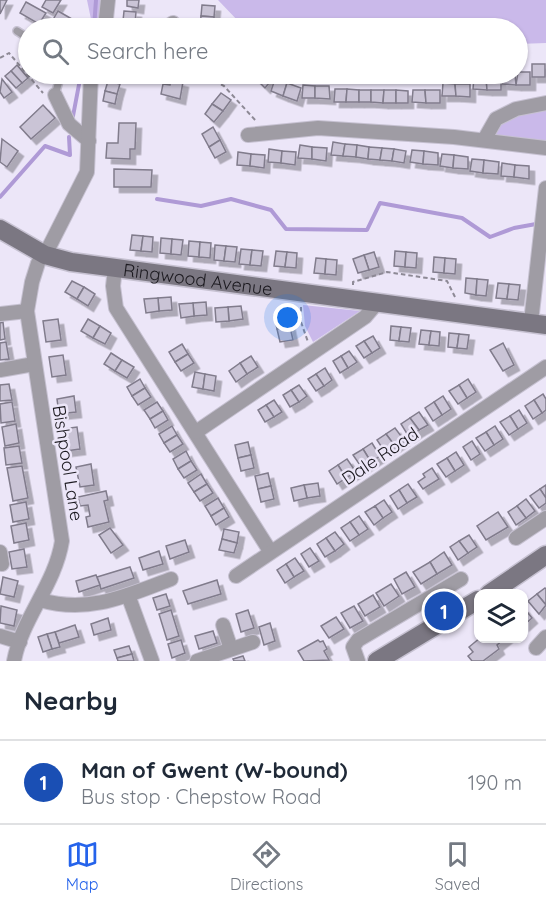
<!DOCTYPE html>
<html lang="en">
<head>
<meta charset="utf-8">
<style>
  :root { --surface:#fff; --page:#f6f6f7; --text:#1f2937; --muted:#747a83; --line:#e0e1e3; --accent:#2563eb }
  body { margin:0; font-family:Quicksand,sans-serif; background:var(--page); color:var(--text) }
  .controls { position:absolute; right:18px; bottom:18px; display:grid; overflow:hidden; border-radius:12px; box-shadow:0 2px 4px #0004 }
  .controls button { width:54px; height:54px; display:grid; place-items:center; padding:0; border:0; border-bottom:2px solid var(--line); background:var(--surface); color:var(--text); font:30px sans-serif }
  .you { position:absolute; left:288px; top:318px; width:21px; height:21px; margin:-15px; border:4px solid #fff; border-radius:50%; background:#1a73e8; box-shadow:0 0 0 9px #1a73e833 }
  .badge { display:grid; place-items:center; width:39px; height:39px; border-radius:50%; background:var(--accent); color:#fff; font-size:20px; font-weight:700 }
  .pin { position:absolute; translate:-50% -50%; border:3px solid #fff; box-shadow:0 2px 6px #0006 }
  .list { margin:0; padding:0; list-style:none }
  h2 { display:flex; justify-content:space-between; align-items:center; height:78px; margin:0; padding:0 24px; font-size:26px }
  h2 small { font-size:20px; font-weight:400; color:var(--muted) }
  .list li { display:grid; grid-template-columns:39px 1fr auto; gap:18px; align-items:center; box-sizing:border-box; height:84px; padding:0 24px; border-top:2px solid var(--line) }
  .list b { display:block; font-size:22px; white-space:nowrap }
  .list p { margin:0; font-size:20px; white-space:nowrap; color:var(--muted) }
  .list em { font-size:20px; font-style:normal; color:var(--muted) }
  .icon { flex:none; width:33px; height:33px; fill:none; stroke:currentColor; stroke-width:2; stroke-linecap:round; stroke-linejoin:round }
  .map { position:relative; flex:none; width:546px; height:661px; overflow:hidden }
  .search { position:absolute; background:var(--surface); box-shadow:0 2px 4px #0004; left:18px; right:18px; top:18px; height:66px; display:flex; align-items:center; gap:15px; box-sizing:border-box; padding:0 21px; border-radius:33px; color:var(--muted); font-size:22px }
  .sheet { height:162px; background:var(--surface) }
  nav { display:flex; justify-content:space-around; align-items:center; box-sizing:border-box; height:84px; border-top:2px solid var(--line); background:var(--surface); font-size:16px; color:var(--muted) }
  nav a { display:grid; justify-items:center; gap:3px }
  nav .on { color:var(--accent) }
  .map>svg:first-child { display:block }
  .green { fill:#cab9ea }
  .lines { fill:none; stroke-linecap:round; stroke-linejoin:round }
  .stream { stroke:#af9ad6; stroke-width:4 }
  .building { fill:#cac4d6; stroke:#817c8c; stroke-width:1.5; filter:url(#shadow) }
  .lane-casing { stroke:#c6c1d1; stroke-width:10 }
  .street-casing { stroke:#c6c1d1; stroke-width:16 }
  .secondary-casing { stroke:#c6c1d1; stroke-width:21 }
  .path { stroke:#8d8995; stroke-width:2; stroke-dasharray:4.5 3; stroke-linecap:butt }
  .lane { stroke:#9f9ca4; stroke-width:7 }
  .street { stroke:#9f9ca4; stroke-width:14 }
  .secondary { stroke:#7b7782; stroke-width:18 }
  .labels { text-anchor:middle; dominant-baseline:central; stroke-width:5; stroke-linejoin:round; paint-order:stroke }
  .street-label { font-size:18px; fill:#1b191f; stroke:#ece6f8 }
</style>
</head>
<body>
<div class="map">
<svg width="546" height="661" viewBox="0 0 546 661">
  <defs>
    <filter id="shadow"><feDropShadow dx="5.5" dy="5.5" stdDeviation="0" flood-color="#0004"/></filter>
  </defs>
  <rect width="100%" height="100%" fill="#ece6f8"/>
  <g class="green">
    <polygon points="87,0 102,0 101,15 92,24"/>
    <polygon points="218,0 546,0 546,43 518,44 518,28 255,28 240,23"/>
    <polygon points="546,103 546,148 484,140 496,119"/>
    <polygon points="303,305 360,311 313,342 305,326"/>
  </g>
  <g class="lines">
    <g class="stream">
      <polyline points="94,28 96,0"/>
      <polyline points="73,116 81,74"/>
      <polyline points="0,197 45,146 70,155 69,137"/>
      <polyline points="157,199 201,206 231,199 271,210 286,229 367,230 380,203 462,218 490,237 514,228 536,224"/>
    </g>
  </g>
  <g class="building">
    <polygon points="0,0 7,0 0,14"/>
    <polygon points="46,0 61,0 53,13 42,7"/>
    <polygon points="127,0 139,0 138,8 127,6"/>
    <polygon points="26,2 46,13 39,24 20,13"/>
    <polygon points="202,5 215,6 214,17 201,16"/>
    <polygon points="58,11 84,26 82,28 56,28 50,25"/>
    <polygon points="124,11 136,12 135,23 123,21"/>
    <polygon points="201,16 214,17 213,28 200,27"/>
    <polygon points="123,21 135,23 134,28 122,28"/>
    <rect x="532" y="64" width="13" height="13"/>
    <polygon points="17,65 28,78 22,83 11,71"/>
    <polygon points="11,71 22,83 16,88 5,76"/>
    <polygon points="518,72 530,72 530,85 516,85"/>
    <polygon points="258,74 268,74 273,78 265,88 255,78"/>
    <polygon points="503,74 515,74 516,85 502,84"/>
    <polygon points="474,77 486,77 487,90 473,89"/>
    <polygon points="486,77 501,77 501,90 487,90"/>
    <polygon points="2,79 12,92 4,98 0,92"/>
    <polygon points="171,79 183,82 180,99 161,94 163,84 170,85"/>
    <polygon points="275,79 287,83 283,96 271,91"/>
    <polygon points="108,81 120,84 117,94 105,91"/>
    <polygon points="287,83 301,88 297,101 283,96"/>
    <polygon points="443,83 455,84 456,96 442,96"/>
    <polygon points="455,84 470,84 470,97 456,96"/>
    <polygon points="303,85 315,86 315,98 302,98"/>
    <polygon points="315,86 329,86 330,99 315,98"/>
    <polygon points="335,89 347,89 346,102 334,102"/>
    <polygon points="347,89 359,90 359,102 346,102"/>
    <rect x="359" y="90" width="12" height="12"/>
    <polygon points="371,90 384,90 383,103 371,102"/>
    <polygon points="384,90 396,90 396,103 383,103"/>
    <polygon points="396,90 408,91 408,103 396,103"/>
    <polygon points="413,90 425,90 426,103 412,102"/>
    <polygon points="425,90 440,90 440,103 426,103"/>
    <polygon points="105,91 117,94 115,104 103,101"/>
    <polygon points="221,93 231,100 223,111 212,104"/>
    <polygon points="212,104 223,111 214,122 205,114"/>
    <polygon points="43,105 55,118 31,139 20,127"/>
    <polygon points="119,123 136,123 135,149 130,149 130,159 106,158 107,143 118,143"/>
    <polygon points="213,127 220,140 209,147 202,134"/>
    <polygon points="2,139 18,151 7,167 0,162"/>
    <polygon points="220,140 226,152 215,158 209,147"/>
    <polygon points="333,142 345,144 343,156 331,155"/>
    <polygon points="345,144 357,145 356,157 343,156"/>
    <polygon points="300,145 312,147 312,159 298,158"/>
    <polygon points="357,145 369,147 368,159 356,157"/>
    <polygon points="312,147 327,148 326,161 312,159"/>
    <polygon points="369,147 382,148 380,160 368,159"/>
    <polygon points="382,148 394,149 392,161 380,160"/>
    <polygon points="269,149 282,151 281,163 268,162"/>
    <polygon points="394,149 406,151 404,163 392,161"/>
    <polygon points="412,150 424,151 423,164 410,162"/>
    <polygon points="282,151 296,152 295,165 281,163"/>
    <polygon points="424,151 438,153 438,165 423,164"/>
    <polygon points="238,152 251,154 250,166 237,165"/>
    <polygon points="251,154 265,155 264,168 250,166"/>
    <polygon points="442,154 454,155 453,168 440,166"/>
    <polygon points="454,155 468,157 468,169 453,168"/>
    <polygon points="472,159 484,160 483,173 470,171"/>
    <polygon points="484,160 499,162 498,174 483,173"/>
    <polygon points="502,163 515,165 514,177 501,176"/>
    <polygon points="515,165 529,166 529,179 514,177"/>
    <polygon points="114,169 152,170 151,187 114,187"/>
    <polygon points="132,235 143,236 141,251 130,250"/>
    <polygon points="143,236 153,237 152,252 141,251"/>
    <polygon points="161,238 172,239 171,254 160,253"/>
    <polygon points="172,239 183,240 181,255 171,254"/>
    <polygon points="189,241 200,242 199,257 188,256"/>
    <polygon points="200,242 211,243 210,258 199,257"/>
    <polygon points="215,245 226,246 224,261 214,260"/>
    <polygon points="226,246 237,247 235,262 224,261"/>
    <polygon points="241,249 252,250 250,265 239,264"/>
    <polygon points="252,250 263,251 261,266 250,265"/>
    <polygon points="276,251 287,252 285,267 274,266"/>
    <polygon points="395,251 406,252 405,267 394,266"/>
    <polygon points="287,252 297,253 296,268 285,267"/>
    <polygon points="374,252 379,267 369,270 364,255"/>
    <polygon points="406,252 417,253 416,268 405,267"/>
    <polygon points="364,255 369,270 358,273 353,259"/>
    <polygon points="434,257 445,258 444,273 433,272"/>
    <polygon points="316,258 326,259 325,274 314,273"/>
    <polygon points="445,258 456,259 455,274 444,273"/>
    <polygon points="326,259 337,260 336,275 325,274"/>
    <polygon points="466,278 477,279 476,295 465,293"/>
    <polygon points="477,279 488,280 486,296 476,295"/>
    <polygon points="72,281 84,287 77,299 65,292"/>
    <polygon points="498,283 509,284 507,299 496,298"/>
    <polygon points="509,284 520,285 518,300 507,299"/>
    <polygon points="84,287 95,294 88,306 77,299"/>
    <polygon points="171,297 172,310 159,311 158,298"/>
    <polygon points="158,298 159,311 146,313 144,299"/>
    <polygon points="206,302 207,315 194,316 193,303"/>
    <polygon points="193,303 194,316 181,318 179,304"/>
    <polygon points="241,306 243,319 229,321 228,307"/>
    <polygon points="228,307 229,321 216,322 215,308"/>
    <polygon points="288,314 290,327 277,329 274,316"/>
    <polygon points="58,319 61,340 46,342 43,321"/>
    <polygon points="88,319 100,326 93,338 81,331"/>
    <polygon points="3,322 5,339 0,340 0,323"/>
    <polygon points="100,326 111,333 105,344 93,338"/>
    <polygon points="391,326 401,327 399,341 390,340"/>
    <polygon points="290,327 293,340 280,342 277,329"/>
    <polygon points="401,327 411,328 409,342 399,341"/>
    <polygon points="421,330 431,331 429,345 419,344"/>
    <polygon points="431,331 440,332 439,346 429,345"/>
    <polygon points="449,333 459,334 457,348 448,347"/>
    <polygon points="459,334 469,335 467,349 457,348"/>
    <polygon points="373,336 380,348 372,353 364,341"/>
    <polygon points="364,341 372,353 364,358 356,346"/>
    <polygon points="6,342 9,359 0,360 0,343"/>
    <polygon points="503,343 514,365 503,371 490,350"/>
    <polygon points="182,344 188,354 175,362 169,352"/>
    <polygon points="349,351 357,362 348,368 341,356"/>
    <polygon points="111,353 122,360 115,371 104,364"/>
    <polygon points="188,354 194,363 181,371 175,362"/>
    <polygon points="63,355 66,375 52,377 49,357"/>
    <polygon points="251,356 258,367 247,374 240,363"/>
    <polygon points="341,356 348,368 340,373 333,361"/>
    <polygon points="122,360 134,367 127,378 115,371"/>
    <polygon points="240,363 247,374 236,382 229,371"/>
    <polygon points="325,368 332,380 324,386 316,374"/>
    <polygon points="195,372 205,374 203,389 192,387"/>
    <polygon points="205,374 216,376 214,391 203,389"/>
    <polygon points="316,374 324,386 316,391 308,379"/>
    <polygon points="140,379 145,388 132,396 127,387"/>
    <polygon points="468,379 476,392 467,398 459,385"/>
    <polygon points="9,384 12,400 0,401 0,385"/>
    <polygon points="299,385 307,396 299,402 291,390"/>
    <polygon points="459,385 467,398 458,404 449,391"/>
    <polygon points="145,388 151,397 138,405 132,396"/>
    <polygon points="291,390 299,402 290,407 283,395"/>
    <polygon points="543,394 546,399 546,410 542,413 534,400"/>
    <polygon points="74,396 76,412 59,414 57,399"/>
    <polygon points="443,396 451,409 442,415 434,402"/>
    <polygon points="274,400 282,412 274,417 266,405"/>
    <polygon points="534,400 542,413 533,419 525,406"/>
    <polygon points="12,402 15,421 1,423 0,404"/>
    <polygon points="157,402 163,411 150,419 144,410"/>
    <polygon points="434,402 442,415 433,421 425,408"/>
    <polygon points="266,405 274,417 265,422 258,410"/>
    <polygon points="519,410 527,423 518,429 510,416"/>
    <polygon points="163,411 168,420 155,428 150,419"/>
    <polygon points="419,412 428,425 419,430 410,418"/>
    <polygon points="510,416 518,429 509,435 500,422"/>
    <polygon points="410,418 419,430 409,437 401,424"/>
    <polygon points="16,424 19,443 5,446 2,427"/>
    <polygon points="172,426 177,435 164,443 159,434"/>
    <polygon points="495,426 503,439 494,445 486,432"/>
    <polygon points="77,427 80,449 66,451 63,429"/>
    <polygon points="395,428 404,440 395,446 386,434"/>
    <polygon points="486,432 494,445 485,451 476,438"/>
    <polygon points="386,434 395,446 385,452 377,440"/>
    <polygon points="177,435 183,444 170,452 164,443"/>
    <polygon points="472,441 480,454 471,460 463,447"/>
    <polygon points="248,442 251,455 238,458 235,445"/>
    <polygon points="372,443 380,456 371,462 363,449"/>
    <polygon points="19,446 22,463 6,465 4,448"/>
    <polygon points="363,449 371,462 362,468 353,455"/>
    <polygon points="186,451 191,461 178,469 173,459"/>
    <polygon points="456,452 464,465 455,471 447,458"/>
    <polygon points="251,455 254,468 241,471 238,458"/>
    <polygon points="447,458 455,471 446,477 437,464"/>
    <polygon points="347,459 356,472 346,478 338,465"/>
    <polygon points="191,461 197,470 184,478 178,469"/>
    <polygon points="91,464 94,485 80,487 76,467"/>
    <polygon points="338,465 346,478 337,484 329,471"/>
    <polygon points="22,466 28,498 13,501 7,468"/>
    <polygon points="432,468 439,479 423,489 418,482 425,477 423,474"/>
    <polygon points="268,473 271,486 258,489 255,476"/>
    <polygon points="201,474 207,484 194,492 188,483"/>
    <polygon points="318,483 320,496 307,498 304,485"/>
    <polygon points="207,484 213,493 200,501 194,492"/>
    <polygon points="408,484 417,497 407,503 399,490"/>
    <polygon points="304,485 307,498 294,501 291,488"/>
    <polygon points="546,485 546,498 540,489"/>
    <polygon points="271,486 274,499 261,502 258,489"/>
    <polygon points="540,489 546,498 546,503 539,508 530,496"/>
    <polygon points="399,490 407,503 398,509 390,496"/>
    <polygon points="106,491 108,500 104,501 109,522 88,527 86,517 90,516 88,505 80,506 78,497"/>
    <polygon points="218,498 224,508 211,516 205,506"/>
    <polygon points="526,499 535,511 526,518 517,506"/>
    <polygon points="384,500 392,512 383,518 375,506"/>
    <polygon points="26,502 29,519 13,522 10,505"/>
    <polygon points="375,506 383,518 374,525 365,512"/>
    <polygon points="517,506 526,518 516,525 508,512"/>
    <polygon points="224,508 229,517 216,525 211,516"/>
    <polygon points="498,512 508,527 486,540 477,526"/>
    <polygon points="359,516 368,529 359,535 350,522"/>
    <polygon points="350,522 359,535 350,541 341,528"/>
    <polygon points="26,523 29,540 14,543 11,526"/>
    <polygon points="110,528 123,545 111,553 99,535"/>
    <polygon points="224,529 239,532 237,543 222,539"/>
    <polygon points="335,532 344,544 335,551 326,538"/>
    <polygon points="469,535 477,547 468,553 459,541"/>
    <polygon points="326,538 335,551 325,557 317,544"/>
    <polygon points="222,539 237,543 234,553 219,550"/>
    <polygon points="185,540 189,552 170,559 166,546"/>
    <polygon points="459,541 468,553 458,560 450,547"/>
    <polygon points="310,548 319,561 309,567 301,554"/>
    <polygon points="24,549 27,567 12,569 9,552"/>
    <polygon points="159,551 163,564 143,570 139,558"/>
    <polygon points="444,552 452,565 437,574 430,562"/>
    <polygon points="295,558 304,571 294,577 286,564"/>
    <polygon points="430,562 437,574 421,584 413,572"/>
    <polygon points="286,564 294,577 285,583 277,570"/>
    <polygon points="130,567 134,578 101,589 97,577"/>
    <polygon points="406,572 415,587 402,594 394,579"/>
    <polygon points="96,575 100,585 79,592 76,581"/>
    <polygon points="3,577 18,581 14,597 0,594"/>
    <polygon points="217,580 221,594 188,604 183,591"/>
    <polygon points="391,584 399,596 384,606 376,593"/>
    <polygon points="545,588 546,589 546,605 537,594"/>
    <polygon points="166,594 170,606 157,610 153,598"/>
    <polygon points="537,594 546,605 539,614 528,601"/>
    <polygon points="373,595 380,607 365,616 358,604"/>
    <polygon points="1,606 17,610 14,626 0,623"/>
    <polygon points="354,606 363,621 350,628 341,613"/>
    <polygon points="524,608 532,618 524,625"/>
    <polygon points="171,610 179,636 167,640 159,614"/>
    <polygon points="248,610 254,628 241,632 236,614"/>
    <polygon points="336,617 344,629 329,638 321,626"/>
    <polygon points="108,618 111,630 94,635 91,624"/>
    <polygon points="270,623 275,641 264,645 259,627"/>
    <polygon points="75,625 79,637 59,643 55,632"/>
    <polygon points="213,631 217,643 199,649 195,636"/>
    <polygon points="55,632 60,647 52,649 47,634"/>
    <polygon points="47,634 52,649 43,652 38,637"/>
    <polygon points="480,638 506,638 497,645 499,649 483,661 472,661 468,656 473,652 469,647"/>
    <polygon points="181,640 185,653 172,658 168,644"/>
    <polygon points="318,640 320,642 323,641 327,649 324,651 329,660 304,661 298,651"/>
    <polygon points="129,646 132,654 117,658 114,650"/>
    <polygon points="132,654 134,661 118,661 117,658"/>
    <polygon points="243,656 245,661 234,661 233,659"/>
  </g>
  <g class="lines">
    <g class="lane-casing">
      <g id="lane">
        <polyline points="17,31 28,38"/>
        <polyline points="55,95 61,74"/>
      </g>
    </g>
    <g class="street-casing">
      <g id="street">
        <polyline points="105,28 108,0"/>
        <polyline points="166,28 173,23"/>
        <polyline points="55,95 69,124 89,141"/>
        <polyline points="248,135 318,128 454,137 546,148"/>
        <polyline points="484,140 496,119 516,109 546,103"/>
        <polyline points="45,255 87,172 91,74"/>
        <polyline points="115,269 113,286 116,308 270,551"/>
        <polyline points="0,314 27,311"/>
        <polyline points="531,322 546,188"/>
        <polyline points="0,370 34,364"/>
        <polyline points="196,432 365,317 377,303"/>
        <polyline points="516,538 546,518"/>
        <polyline points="0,552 2,564"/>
        <polyline points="236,576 546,367"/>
        <polyline points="128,595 152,661"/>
        <path d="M40,600C89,614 126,596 171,579"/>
        <polyline points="223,625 231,649"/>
        <polyline points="0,636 20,642"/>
        <polyline points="536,648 546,637"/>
        <path d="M14,661C22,618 55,585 62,541L27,311L32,282L38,263"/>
        <polyline points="197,661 253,642"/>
        <polyline points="358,661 353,647 358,640 461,579"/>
      </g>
    </g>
    <g class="secondary-casing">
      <g id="secondary">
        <path id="s1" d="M0,229L45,255L71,262L546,325"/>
        <polyline points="489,594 546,555"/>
        <polyline points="377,661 478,600"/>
      </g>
    </g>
    <g class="path">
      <polyline points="0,58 9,53 43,93"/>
      <polyline points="201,74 224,86 256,121"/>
      <polyline points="353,285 353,282 387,272 447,281 455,297"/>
      <polyline points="301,307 301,322 308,342"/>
    </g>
    <use href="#lane" class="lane"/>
    <use href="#street" class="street"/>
    <use href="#secondary" class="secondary"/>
  </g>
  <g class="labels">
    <g class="street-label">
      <text stroke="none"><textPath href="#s1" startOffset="207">Ringwood Avenue</textPath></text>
      <text transform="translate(380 456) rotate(-34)">Dale Road</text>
      <text transform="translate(68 463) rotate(81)">Bishpool Lane</text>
    </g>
  </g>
</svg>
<div class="controls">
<button><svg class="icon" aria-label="layers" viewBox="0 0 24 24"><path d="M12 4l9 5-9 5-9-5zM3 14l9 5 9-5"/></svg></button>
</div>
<div class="you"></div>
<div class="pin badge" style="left:444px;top:611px;background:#1a4fb4">1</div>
<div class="search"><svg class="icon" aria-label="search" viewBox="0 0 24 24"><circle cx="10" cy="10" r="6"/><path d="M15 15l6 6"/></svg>Search here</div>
</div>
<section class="sheet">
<h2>Nearby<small></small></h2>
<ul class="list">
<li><span class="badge" style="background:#1a4fb4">1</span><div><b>Man of Gwent (W-bound)</b><p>Bus stop · Chepstow Road</p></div><em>190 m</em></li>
</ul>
</section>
<nav>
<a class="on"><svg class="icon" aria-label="map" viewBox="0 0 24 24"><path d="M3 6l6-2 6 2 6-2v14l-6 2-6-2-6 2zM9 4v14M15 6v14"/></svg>Map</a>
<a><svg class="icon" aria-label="directions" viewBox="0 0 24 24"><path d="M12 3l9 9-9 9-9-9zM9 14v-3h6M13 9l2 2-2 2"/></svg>Directions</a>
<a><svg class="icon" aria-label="saved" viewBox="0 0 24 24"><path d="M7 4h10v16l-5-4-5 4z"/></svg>Saved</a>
</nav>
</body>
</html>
